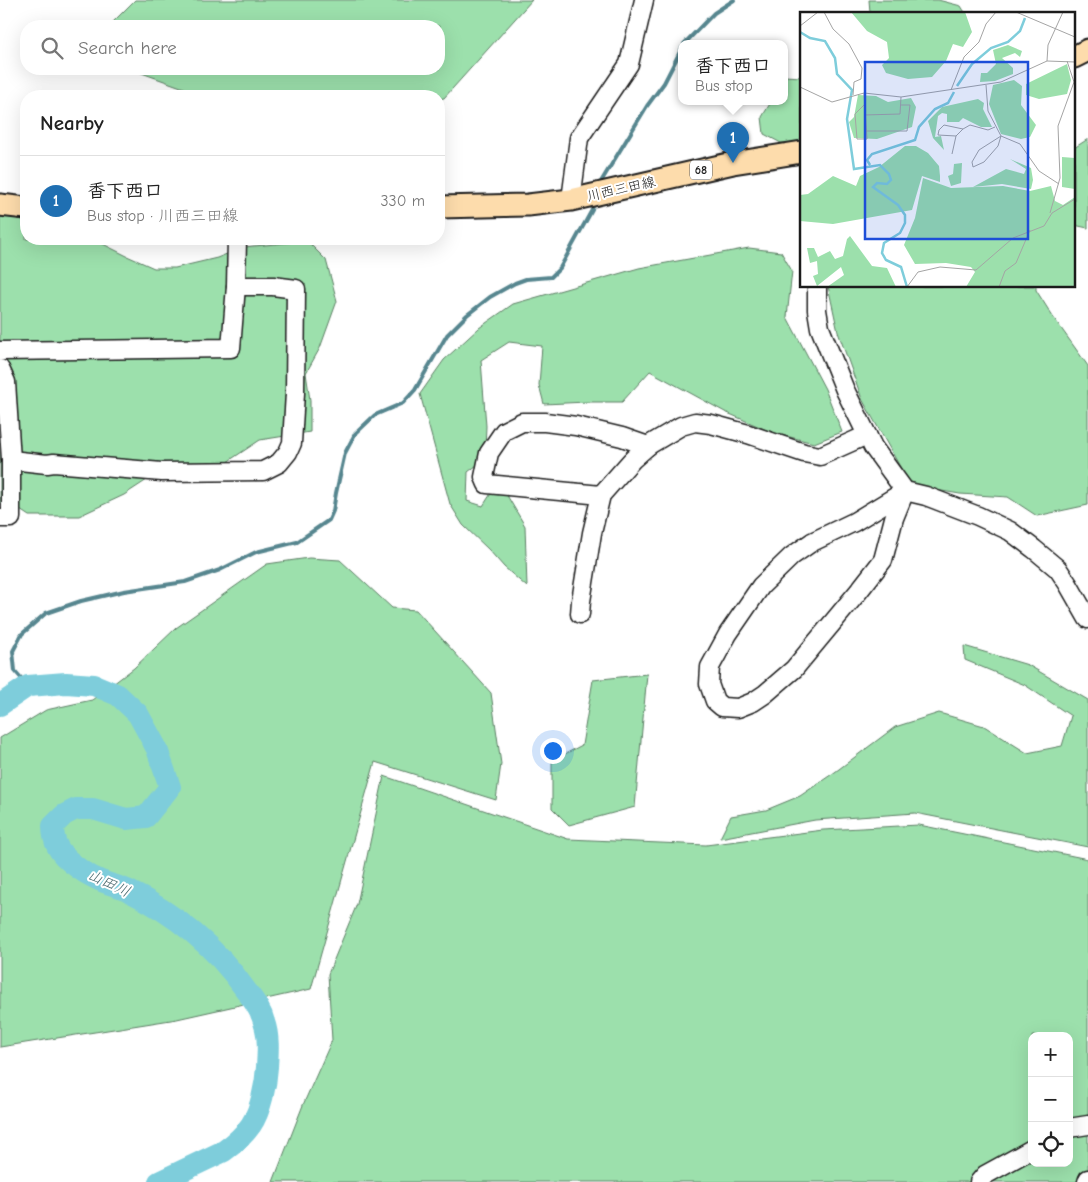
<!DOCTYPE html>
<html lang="en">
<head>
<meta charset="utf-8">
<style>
  :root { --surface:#fff; --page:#f2f2f2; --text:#222; --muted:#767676; --line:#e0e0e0; --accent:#1f6fb2 }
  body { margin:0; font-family:"Comic Neue","Klee One",sans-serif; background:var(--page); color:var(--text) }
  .controls { position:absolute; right:15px; bottom:15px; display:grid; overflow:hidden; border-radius:10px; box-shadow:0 5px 20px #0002 }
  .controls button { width:45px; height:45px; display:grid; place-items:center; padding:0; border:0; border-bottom:1px solid var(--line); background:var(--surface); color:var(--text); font:25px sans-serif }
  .you { position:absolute; left:552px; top:750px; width:18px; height:18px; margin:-12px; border:4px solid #fff; border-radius:50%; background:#1a73e8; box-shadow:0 0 0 8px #1a73e833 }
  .badge { display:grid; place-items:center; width:32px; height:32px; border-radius:50%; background:var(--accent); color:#fff; font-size:16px; font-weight:700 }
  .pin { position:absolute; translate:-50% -41px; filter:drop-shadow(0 1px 2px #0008) }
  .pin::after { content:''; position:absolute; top:26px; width:18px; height:15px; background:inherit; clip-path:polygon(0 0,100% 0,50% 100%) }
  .popup { position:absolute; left:678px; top:40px; width:110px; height:65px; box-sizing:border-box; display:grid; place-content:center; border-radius:10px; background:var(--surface); filter:drop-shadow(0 1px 4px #0005); font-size:16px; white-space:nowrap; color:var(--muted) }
  .popup b { font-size:19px; color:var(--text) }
  .popup::after { content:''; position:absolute; left:50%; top:100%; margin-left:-10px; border:10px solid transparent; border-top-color:var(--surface) }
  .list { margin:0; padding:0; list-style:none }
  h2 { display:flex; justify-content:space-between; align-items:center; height:65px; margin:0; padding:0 20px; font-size:21px }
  h2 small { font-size:16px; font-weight:400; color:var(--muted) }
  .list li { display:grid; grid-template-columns:32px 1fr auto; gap:15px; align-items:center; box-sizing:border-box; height:90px; padding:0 20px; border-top:1px solid var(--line) }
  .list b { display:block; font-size:19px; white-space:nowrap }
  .list p { margin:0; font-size:16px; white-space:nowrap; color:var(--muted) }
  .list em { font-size:16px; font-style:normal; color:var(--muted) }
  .icon { flex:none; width:28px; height:28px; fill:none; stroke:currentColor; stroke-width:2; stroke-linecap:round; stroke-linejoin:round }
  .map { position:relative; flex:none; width:1088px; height:1182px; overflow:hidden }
  .search { position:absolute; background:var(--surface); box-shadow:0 5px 20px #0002; left:20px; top:20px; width:425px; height:55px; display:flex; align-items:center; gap:12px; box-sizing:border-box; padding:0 18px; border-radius:20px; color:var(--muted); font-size:19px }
  .panel { position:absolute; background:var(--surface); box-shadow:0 5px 20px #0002; left:20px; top:90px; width:425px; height:155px; border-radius:20px }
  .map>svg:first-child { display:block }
  .green { fill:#9ce0ac; stroke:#5c7e64; fill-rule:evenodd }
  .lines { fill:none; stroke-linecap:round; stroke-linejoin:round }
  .stream { stroke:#57868f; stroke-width:4 }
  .river { stroke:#7ecddb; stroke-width:22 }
  .minor-casing { stroke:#1c1c1c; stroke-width:21 }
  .major-casing { stroke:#1c1c1c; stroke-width:25 }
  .minor { stroke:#fff; stroke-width:18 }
  .major { stroke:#fddcac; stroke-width:21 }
  .labels { text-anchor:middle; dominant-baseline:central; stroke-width:4; stroke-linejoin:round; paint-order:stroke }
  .shield { fill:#fff; stroke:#606060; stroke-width:1 }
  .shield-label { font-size:12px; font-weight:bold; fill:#1c1c1c }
  .street-label { font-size:14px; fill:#1c1c1c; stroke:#fff }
  .water-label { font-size:15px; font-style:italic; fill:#436368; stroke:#fff }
  .inset-river { fill:none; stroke:#7ecddb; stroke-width:2.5 }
  .inset-road { fill:none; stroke:#a4a4a4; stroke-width:1 }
  .view { fill:#1d4ed8; fill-opacity:0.15; stroke:#1d4ed8; stroke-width:2.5 }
  .inset-edge { fill:none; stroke:#1c1c1c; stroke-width:2.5 }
</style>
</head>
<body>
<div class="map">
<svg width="1088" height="1182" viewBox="0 0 1088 1182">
  <rect width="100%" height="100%" fill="#fff"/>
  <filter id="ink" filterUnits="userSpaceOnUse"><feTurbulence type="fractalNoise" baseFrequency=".02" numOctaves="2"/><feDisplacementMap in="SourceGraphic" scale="10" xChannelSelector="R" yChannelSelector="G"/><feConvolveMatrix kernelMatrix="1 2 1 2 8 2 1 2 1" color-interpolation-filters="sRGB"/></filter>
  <g filter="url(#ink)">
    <g class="green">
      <polygon points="135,0 532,0 444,98 439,99 439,96 212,96 198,93 136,71 134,69 439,69 439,26 113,26 112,23"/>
      <polygon points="869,0 938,0 961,6 966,14 869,14 870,12"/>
      <polygon points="784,76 802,77 802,143 781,143 764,134 762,117 771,102 784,102"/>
      <polygon points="1088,139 1088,228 1074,225 1074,148"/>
      <polygon points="0,211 26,216 26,239 93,239 127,256 154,268 175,268 217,258 244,247 307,241 326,260 337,301 320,348 306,373 310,400 310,432 260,440 224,464 147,480 124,495 79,516 29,516 8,502 0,503"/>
      <polygon points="749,248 781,252 792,271 787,317 825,389 842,432 814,443 774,433 725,412 650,371 622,402 587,402 544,404 539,385 542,346 509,342 481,360 486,426 485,449 477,465 468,472 467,501 483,506 492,492 505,492 525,526 527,587 504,567 489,550 463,525 450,504 420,394 444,360 479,328 513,304 639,268"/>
      <polygon points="828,286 1036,286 1036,290 1053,317 1088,366 1088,505 1037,516 1008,497 960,494 930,489 908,481 862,399 838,332"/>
      <polygon points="309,558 340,560 392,608 416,610 491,693 501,764 496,800 375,762 311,989 177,1019 0,1047 0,738 46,710 92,700 134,668 176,628 267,564"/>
      <polygon points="964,646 1028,665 1088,700 1088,847 915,813 815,820 720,838 731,816 766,810 800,796 835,772 895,727 939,713 984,726 1027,753 1062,746 1071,716 1025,685 965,660"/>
      <polygon points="647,674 635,807 569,825 552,808 552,761 582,745 593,680"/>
      <path d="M384,776L568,839L706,845L823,830L919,825L1088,859V1182H273L303,1105L332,1040L328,974L357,904ZM1032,1036H1069V1163H1032Z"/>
    </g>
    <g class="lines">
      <g class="stream">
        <polyline points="684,44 714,13 734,0"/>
        <polyline points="599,185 647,106 664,83 682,48"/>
        <polyline points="28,686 15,671 13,651 22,634 46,613 81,601 124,591 185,582 220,570 256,552 297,542 329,520 333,511 336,493 345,453 355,434 375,415 403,403 415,390 447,335 467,315 490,297 515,283 526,279 551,277 560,268 592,210 594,202"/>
      </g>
      <path class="river" d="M0,705L28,686L66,683L94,685L118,695L138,714L157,749L170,787L146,817L126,819L93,809H76L64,815L53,826C53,843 59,853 73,864C80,870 90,876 99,880C108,884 118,886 127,890C176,914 214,945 245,989C252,999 261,1009 264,1022C269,1036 268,1051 267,1067C266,1084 261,1110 251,1125C244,1135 234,1144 224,1151L159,1182"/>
      <g class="minor-casing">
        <g id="minor">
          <polyline points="571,200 579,138 629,64 644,0"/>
          <polyline points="817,286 817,310 820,328 845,390 873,447 905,491 926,496 978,516 1010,531 1034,549 1058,569 1068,584 1088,619"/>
          <polyline points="0,351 231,348 236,286 237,239"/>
          <polyline points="0,369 6,382 11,460 11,518 0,518"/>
          <polyline points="11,460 47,464 54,463 162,472 263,471 279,463 288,452 292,443 295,393 296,289 273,286 236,286"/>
          <polygon points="905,491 894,518 883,560 858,592 794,669 765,694 753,702 738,708 722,707 715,701 709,684 710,667 728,634 761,586 792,556 812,542 854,522"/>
          <polyline points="601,495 487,484 484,477 489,453 504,431 522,422 545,422 576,426 622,437 648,446"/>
          <polyline points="580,614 581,601 592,533 601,495 632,460 649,445 681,426 695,422 711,424 748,434 804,453 820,456 867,435"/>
          <polyline points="1069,1128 1088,1125"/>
          <polyline points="979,1182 985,1175 1032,1149"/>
          <polyline points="1087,1182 1088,1179"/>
        </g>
      </g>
      <g class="major-casing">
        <g id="major">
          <polyline points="1074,57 1088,50"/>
          <polyline points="0,205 26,208"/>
          <polyline points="439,207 528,205 571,200 733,163 802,152"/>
        </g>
      </g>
      <use href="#minor" class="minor"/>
      <use href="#major" class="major"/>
    </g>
  </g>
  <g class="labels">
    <rect class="shield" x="690" y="160.5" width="22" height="19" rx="4"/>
    <g class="shield-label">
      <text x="701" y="170">68</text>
    </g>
    <g class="street-label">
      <text transform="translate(621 189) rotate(-13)">川西三田線</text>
    </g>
    <g class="water-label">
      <text transform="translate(109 883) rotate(25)">山田川</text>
    </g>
  </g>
  <g transform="translate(800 12)">
    <rect width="275" height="275" fill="#fff"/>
    <path d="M51,0H165L172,20L163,35L153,32L146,49L132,65L108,67L86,61L82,53L89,46L87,30L67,19ZM208,33L222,39L220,45L215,41L202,46L213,56V62L195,69L180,70L181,61H187L196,52L193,38ZM267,52L271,68L267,82L239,87L226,83V72ZM214,68L222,74L221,93L236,113L230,125L221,127L201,122L189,92L193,73ZM58,83L76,84L88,90L111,86L116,95L112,115L77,127L54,126L49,110L54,105ZM178,87L184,91L183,97L192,115H181L163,106L159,110H147V102L142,101L138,104L135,125L141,124L144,138L133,126L128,109L142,95ZM105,134H116L128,141L139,154L140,164V170L122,164L112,198L33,212L0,209V183L8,182L33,164L56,174L60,164L79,155ZM262,145L275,146V177L262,175ZM210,147L231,156L233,168L231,177L202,172L173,175L206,157L224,162L226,157ZM162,151L161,171L151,174L148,164L153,162L154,152ZM123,166L151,176L203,174L230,179L251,174L255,189L263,193L275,185V275H166L175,260L171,255L146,251L115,252L104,233L115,206ZM50,224L72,254L87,256L96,275H27L44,263L41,255L17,274L13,264L18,262L17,249L10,251L7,236H14L18,245L30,239L35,247L43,244L47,227Z" fill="#9ce0ac"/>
    <path class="inset-river" d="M0,20L10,26L25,29L35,46L37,62L52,78L47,107L54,157L80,153L89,162L91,168L87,172L77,171L73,175L98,193L105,203V211L100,221L84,231L82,241L86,248L101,255L107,275M157,74L172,52L191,36L208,30L220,19L225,6M70,153L67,148L72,142L115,128L119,115L135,97L148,91L154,80"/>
    <path class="inset-road" d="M24,0L33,17L49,32L62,56L61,67L54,70L53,83M216,0L275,25M0,14L18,0M247,49L248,33L263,0M186,73L188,99L201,124L220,132L239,159L259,172M0,75L32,90L64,81L101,85L201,70L247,49L275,50M151,78L164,45L179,30L186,12L196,0M64,93L55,102L57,127H67L64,81M64,103L100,102L101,85M67,119H107L110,93H101M156,124L138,123L139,118L144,113L163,117M201,124L198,134L184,150L173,155L172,150L179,138ZM152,142L156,124L163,117L170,113L188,118L195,115M250,201L260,166L258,114L274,70L267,49M107,275L118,260L140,255L176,258L213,226L244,214L252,201L275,187M199,275L205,259L216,251L230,218"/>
    <path class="view" d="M65,50H228V227H65Z"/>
    <rect width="275" height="275" class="inset-edge"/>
  </g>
</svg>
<div class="controls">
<button>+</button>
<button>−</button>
<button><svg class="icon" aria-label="locate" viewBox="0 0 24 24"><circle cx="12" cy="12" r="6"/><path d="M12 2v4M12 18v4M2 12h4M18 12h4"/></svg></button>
</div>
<div class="you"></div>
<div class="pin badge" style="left:733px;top:163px">1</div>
<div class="popup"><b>香下西口</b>Bus stop</div>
<div class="search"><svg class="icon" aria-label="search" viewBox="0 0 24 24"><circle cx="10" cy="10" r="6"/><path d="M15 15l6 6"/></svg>Search here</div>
<section class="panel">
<h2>Nearby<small></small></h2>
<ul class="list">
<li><span class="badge">1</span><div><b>香下西口</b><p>Bus stop · 川西三田線</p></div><em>330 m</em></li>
</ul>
</section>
</div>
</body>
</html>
